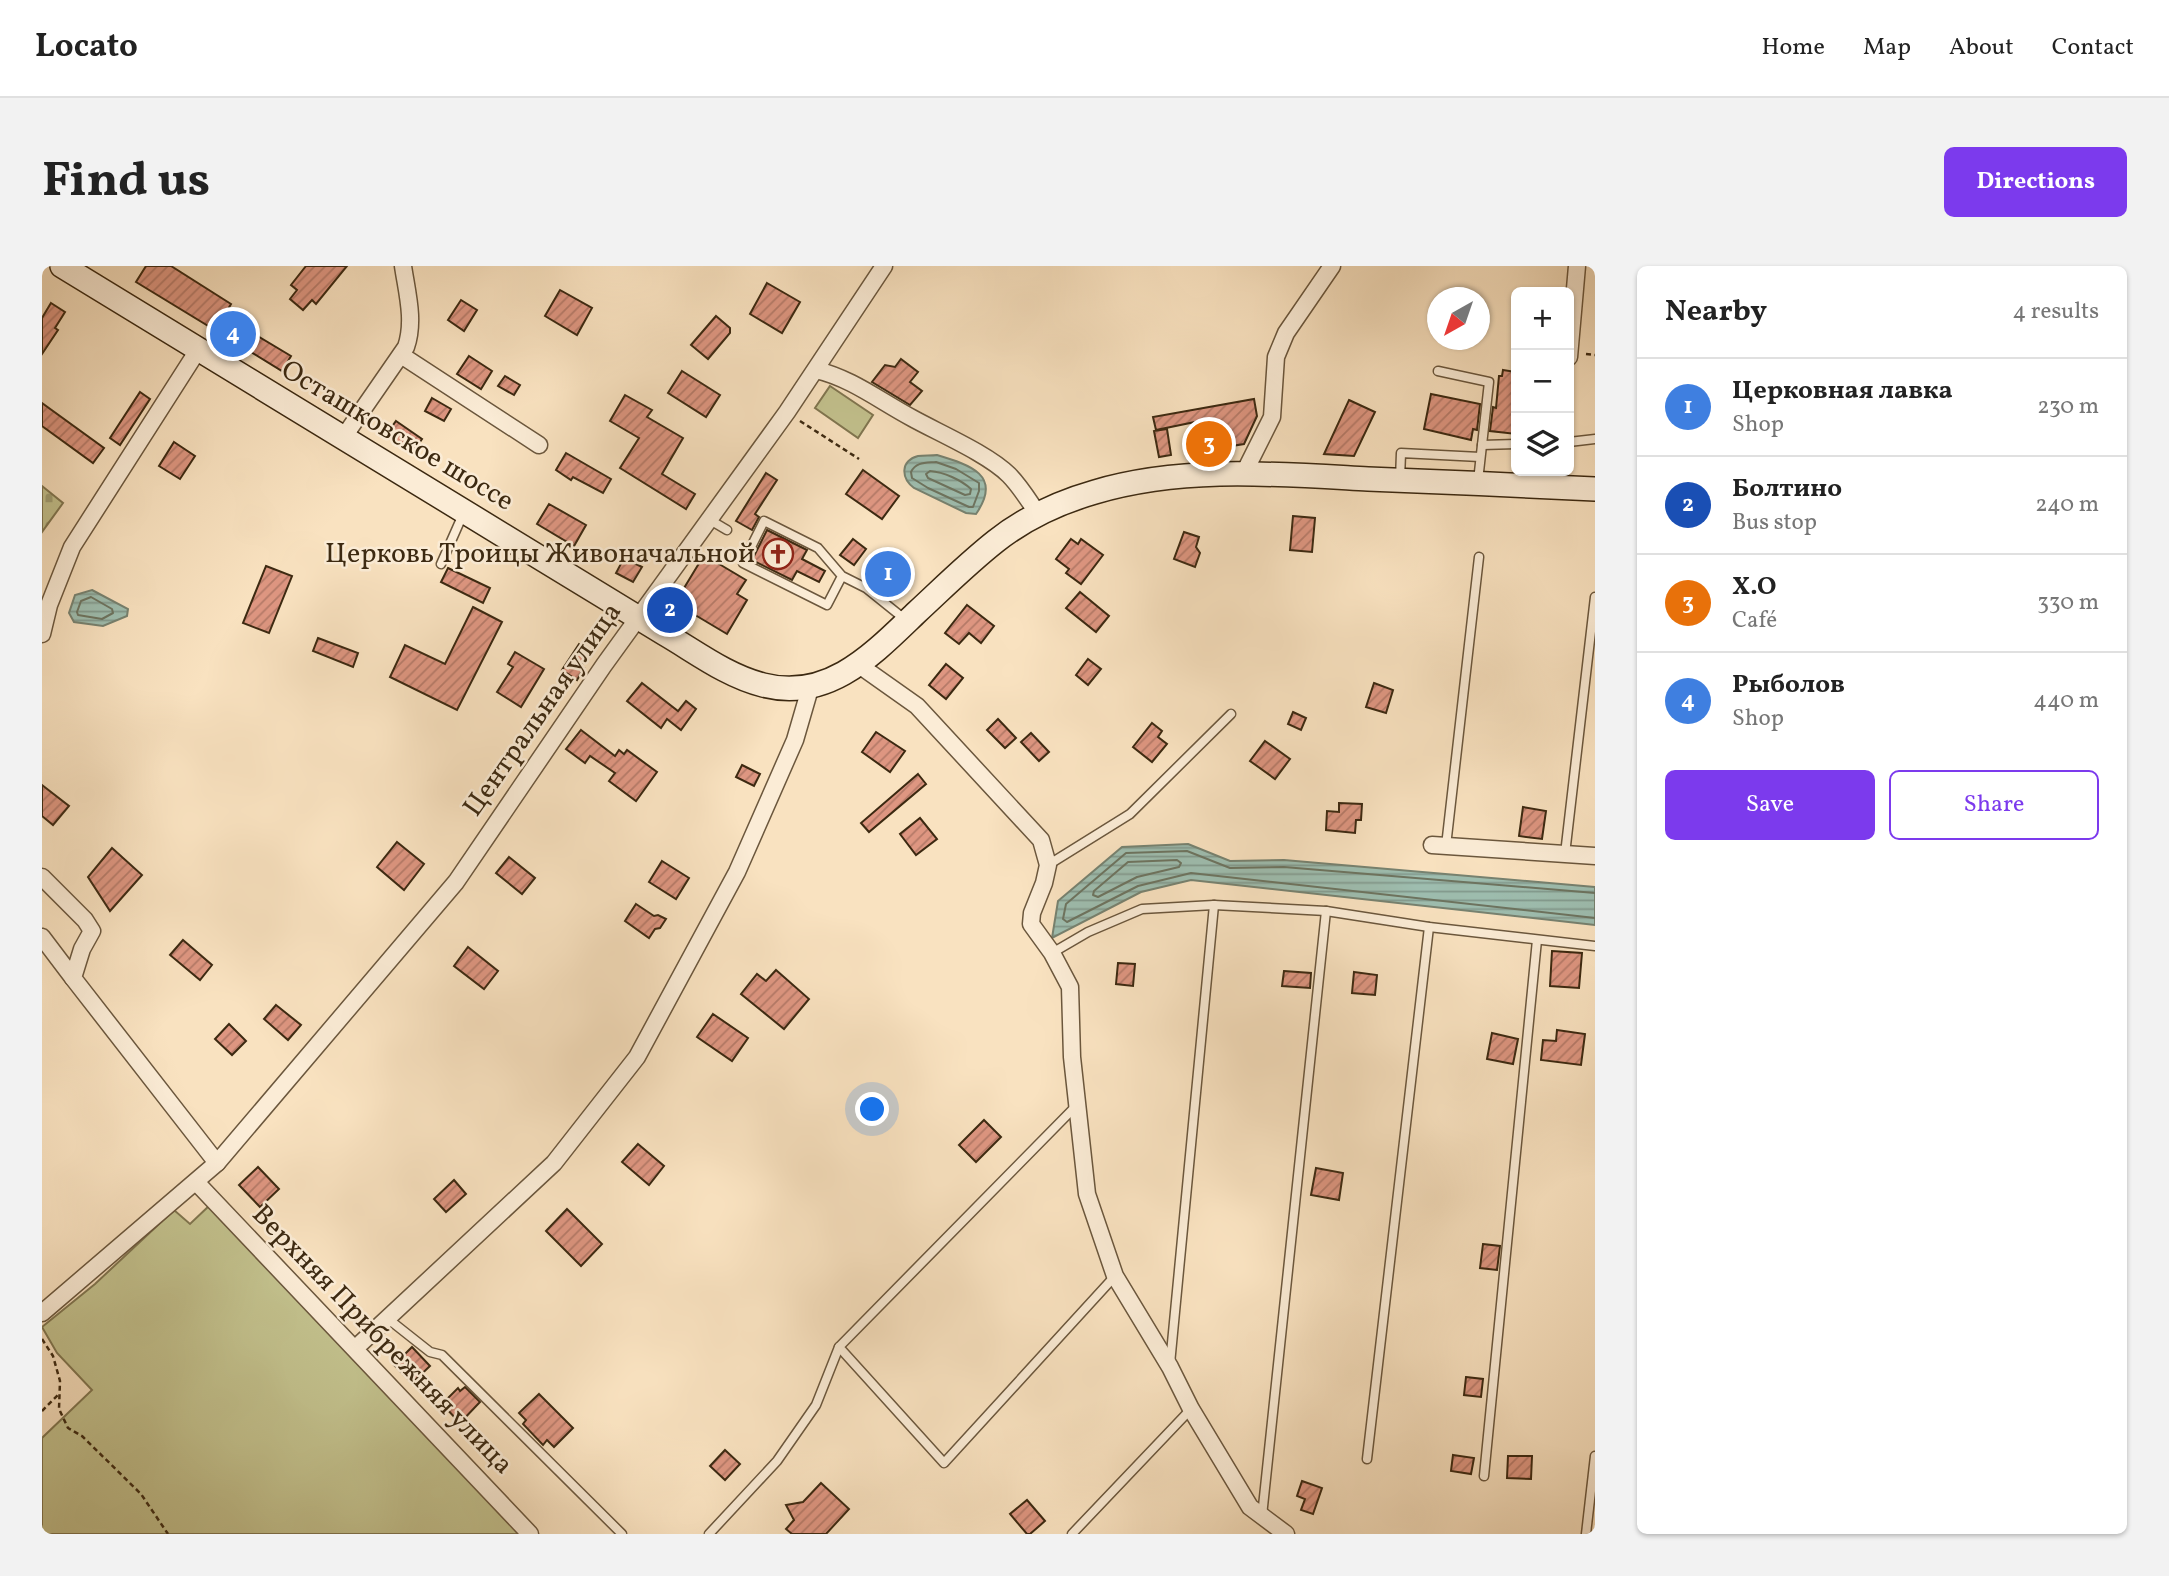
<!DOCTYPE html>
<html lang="en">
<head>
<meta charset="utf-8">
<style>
  :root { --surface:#fff; --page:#f2f2f2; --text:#222; --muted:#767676; --line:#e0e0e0; --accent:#7c3aed }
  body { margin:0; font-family:Vollkorn,serif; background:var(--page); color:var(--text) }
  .controls { position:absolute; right:21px; top:21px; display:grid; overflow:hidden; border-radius:10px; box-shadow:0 2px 5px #0004 }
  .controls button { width:63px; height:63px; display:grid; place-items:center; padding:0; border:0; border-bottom:2px solid var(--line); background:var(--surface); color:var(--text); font:35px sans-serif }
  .compass { position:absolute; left:1385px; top:21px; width:63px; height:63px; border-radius:50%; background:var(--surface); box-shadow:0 2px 5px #0004; rotate:220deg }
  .you { position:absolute; left:831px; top:844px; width:24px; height:24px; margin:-18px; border:5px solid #fff; border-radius:50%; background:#1a73e8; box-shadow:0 0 0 10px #1a73e833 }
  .badge { display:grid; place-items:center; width:46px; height:46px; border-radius:50%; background:var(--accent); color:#fff; font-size:23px; font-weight:700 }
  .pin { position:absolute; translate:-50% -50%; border:4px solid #fff; box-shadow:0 2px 7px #0006 }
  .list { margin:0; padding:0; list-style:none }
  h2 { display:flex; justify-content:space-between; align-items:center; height:91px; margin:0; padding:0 28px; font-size:30px }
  h2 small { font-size:23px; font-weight:400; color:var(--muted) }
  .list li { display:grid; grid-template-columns:46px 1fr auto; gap:21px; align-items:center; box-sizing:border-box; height:98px; padding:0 28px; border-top:2px solid var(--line) }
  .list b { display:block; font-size:26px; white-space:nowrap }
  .list p { margin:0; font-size:23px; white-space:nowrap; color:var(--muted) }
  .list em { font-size:23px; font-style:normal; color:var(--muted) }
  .actions { display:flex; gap:14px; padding:21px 28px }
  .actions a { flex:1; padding:16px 0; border:2px solid var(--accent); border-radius:10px; text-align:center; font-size:24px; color:var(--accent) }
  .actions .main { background:var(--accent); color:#fff }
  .icon { flex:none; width:38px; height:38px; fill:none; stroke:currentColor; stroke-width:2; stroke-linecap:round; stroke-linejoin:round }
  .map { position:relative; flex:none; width:1553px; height:1268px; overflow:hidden; border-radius:10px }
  header { display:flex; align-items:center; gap:42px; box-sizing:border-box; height:98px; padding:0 35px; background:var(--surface); border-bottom:2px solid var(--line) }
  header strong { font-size:33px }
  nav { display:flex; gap:38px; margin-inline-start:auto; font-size:24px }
  .intro { display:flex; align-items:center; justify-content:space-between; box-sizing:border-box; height:168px; padding:0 42px }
  h1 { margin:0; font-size:49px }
  .button { padding:18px 32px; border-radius:10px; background:var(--accent); color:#fff; font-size:24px; font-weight:700 }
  main { display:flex; gap:42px; padding:0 42px }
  aside { flex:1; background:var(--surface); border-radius:10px; box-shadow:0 2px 5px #0004 }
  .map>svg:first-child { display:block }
  .grass { fill:#c3c28e; stroke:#807650; stroke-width:2 }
  .cemetery { fill:url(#cemetery-stones); stroke:#807650; stroke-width:2 }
  .water { fill:url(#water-rules); stroke:#778270; stroke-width:2 }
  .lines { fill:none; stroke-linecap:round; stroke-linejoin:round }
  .shore { stroke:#6d7460; stroke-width:2 }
  .building { fill:url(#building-hatch); stroke:#3c2911; stroke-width:2 }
  .lane-casing { stroke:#6b573d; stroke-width:11 }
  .street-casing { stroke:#6b573d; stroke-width:19 }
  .secondary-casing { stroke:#3c2911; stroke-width:26 }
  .path { stroke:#3c2911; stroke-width:2.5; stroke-dasharray:5 3.5; stroke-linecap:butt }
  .lane { stroke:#fbecd6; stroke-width:8 }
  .street { stroke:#fbecd6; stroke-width:16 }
  .secondary { stroke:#fbecd6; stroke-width:23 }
  .labels { text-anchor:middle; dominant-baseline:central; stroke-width:5; stroke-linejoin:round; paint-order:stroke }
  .street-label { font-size:28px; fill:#3c2911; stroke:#fbecd6 }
  .poi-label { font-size:28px; fill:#3c2911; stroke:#fbecd6; text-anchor:end }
</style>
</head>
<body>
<header>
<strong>Locato</strong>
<nav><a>Home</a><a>Map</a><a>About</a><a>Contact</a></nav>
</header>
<div class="intro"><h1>Find us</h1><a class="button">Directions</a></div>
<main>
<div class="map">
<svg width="1553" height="1268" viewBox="0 0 1553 1268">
  <defs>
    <pattern id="cemetery-stones" width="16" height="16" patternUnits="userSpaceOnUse" patternTransform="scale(1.75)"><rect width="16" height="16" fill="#c3c28e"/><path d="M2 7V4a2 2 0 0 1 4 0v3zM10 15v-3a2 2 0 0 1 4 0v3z" fill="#a09e73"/></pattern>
    <pattern id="water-rules" width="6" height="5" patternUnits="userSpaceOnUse" patternTransform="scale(1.75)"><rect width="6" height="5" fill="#9ebeb0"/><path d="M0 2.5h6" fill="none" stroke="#829a8e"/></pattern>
    <pattern id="building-hatch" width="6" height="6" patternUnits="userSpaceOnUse" patternTransform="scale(1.75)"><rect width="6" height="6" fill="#de9681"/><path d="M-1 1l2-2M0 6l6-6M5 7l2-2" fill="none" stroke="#b57a68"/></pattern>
  </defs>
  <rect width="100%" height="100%" fill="#f9e2c0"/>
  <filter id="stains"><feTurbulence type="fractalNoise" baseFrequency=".00286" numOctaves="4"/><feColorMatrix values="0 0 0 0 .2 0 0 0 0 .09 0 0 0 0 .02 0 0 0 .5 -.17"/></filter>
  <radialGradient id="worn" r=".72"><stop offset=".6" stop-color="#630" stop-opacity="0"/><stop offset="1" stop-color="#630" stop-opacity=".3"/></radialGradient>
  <g class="grass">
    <polygon points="788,120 831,149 816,172 773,142"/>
    <polygon points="168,939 487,1268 0,1268 0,1172 50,1124 15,1087 0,1061 53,1018 132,944 148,958"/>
  </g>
  <polygon class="cemetery" points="0,220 21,237 0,266"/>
  <g class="water">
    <path d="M895,189C928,199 961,209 934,248L924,247L872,222C859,212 858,195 876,190C882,189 889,190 895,189Z"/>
    <polygon points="50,324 86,343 85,350 61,360 32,356 27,347 33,329"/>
    <polygon points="1146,578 1188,595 1242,594 1553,621 1553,659 1149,614 1099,626 1010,672 1016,635 1080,581"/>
  </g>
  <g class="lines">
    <g class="shore">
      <path d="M894,196L914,203L937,217V225L931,241H927L886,222L870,212L869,206C874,196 883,197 894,196Z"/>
      <path d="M888,205C902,206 919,214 929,223L928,228L923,229L886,212L884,208Z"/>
      <polygon points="49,331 70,343 71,347 60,353 36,349 35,346 39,335"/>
      <polygon points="1135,594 1139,597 1137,601 1095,611 1056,631 1051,629 1052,625 1086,596"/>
      <polyline points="1553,627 1242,601 1188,602 1145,585 1084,587 1024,638 1021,653 1025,656 1096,620 1149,607 1553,652"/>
    </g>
  </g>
  <g class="building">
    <polygon points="104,0 129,0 189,38 182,50 249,90 240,105 94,16"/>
    <polygon points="264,0 305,0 274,38 270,34 261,44 248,33 255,24 249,19"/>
    <polygon points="725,17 758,36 740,67 708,48"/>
    <polygon points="518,24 550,42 535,69 503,50"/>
    <polygon points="419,34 435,44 422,65 406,54"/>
    <polygon points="9,37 23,46 13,62 16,64 0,88 0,52"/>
    <polygon points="674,50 688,62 688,67 666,93 649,79"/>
    <polygon points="427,90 450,105 439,123 415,108"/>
    <polygon points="859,93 876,106 868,116 880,125 868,139 830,116 843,99 853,101"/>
    <polygon points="1461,104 1474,106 1474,168 1448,165 1451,141 1454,142 1457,110 1460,110"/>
    <polygon points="640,105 678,129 664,151 626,127"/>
    <polygon points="463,110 478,119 472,129 456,120"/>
    <polygon points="98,126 108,133 78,179 68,172"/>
    <polygon points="1389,128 1438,138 1435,164 1431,163 1429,174 1382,163"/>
    <polygon points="583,129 610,144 605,151 641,172 620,208 653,228 644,243 578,202 597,172 568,155"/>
    <polygon points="390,132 409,143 402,155 383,145"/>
    <polygon points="1212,133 1215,150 1202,178 1158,185 1153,156 1114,164 1111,151"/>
    <polygon points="1307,134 1333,146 1312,190 1282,188"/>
    <polygon points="0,137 62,182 51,197 0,160"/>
    <polygon points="354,155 380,173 371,186 344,169"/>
    <polygon points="1125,163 1129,189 1117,191 1112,165"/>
    <polygon points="132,176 153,190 138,213 117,200"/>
    <polygon points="524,187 569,213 561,227 531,211 529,214 514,204"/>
    <polygon points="821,204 857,230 840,253 804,228"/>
    <polygon points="724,207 735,214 713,248 717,251 710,264 694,255"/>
    <polygon points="507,238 544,259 532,280 495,258"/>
    <polygon points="1251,250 1273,252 1270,286 1248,284"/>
    <polygon points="725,264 765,284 760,293 783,305 777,316 755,305 750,314 710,294"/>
    <polygon points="1142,266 1157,271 1154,281 1158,287 1153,301 1132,293"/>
    <polygon points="811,273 824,283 812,299 798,289"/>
    <polygon points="1029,273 1036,278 1039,273 1061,289 1039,318 1024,307 1027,303 1014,293"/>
    <polygon points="662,289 704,314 695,328 705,334 685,368 633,337"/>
    <polygon points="845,290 863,302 853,316 836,303"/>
    <polygon points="582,292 600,301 591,316 574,307"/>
    <polygon points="224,300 250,310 227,367 201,357"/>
    <polygon points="406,302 448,322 441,337 399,316"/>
    <polygon points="1038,326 1067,350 1054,366 1024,342"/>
    <polygon points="925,339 952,360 939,377 927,367 917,378 903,367"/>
    <polygon points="431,341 460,356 415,444 348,411 363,379 403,398"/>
    <polygon points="276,372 316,387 311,401 271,385"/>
    <polygon points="537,378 548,385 539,400 542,402 535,414 520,404"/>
    <polygon points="473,386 502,403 479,441 455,426 471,401 466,398"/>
    <polygon points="1046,393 1059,403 1046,419 1034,409"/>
    <polygon points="904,398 921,412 904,433 887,419"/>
    <polygon points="600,417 636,445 644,435 654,443 639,464 625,453 619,462 585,435"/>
    <polygon points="1332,417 1351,424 1344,447 1324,441"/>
    <polygon points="1251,446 1264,452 1259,464 1246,458"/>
    <polygon points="956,453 974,472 963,482 945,464"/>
    <polygon points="1110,457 1120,465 1116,471 1125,478 1110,496 1091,481"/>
    <polygon points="539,464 573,490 577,484 582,488 585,484 615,506 594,535 567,515 573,507 548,490 543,497 524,483"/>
    <polygon points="834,466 863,485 848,506 820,486"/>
    <polygon points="989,467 1007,486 997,495 979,476"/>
    <polygon points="1223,475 1248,493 1233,513 1208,495"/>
    <polygon points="700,499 718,508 712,520 694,511"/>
    <polygon points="876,508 884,518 827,566 819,557"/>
    <polygon points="0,519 27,540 11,559 0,550"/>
    <polygon points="1297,537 1320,538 1319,554 1314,554 1313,567 1284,564 1285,545 1297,546"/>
    <polygon points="1481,541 1504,545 1500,573 1477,570"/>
    <polygon points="878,552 895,573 874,589 858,568"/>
    <polygon points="355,576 382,598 362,624 335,601"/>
    <polygon points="70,582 100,609 68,645 46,611"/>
    <polygon points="467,591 493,612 480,628 454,607"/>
    <polygon points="620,595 647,612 634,633 607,616"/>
    <polygon points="594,638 612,650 616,649 624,653 618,662 613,663 607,672 583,655"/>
    <polygon points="141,674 170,699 158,714 128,689"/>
    <polygon points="426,681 456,705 442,723 412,700"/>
    <polygon points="1510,685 1540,687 1537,722 1508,720"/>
    <polygon points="1076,697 1093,698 1091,720 1074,718"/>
    <polygon points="734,704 767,733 742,763 699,728 715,708 724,715"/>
    <polygon points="1242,705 1269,707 1268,722 1240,720"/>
    <polygon points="1312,706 1335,709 1333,729 1310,727"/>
    <polygon points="234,739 259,759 246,774 222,753"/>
    <polygon points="671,748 706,772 690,795 655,771"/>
    <polygon points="187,758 204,775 190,789 173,773"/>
    <polygon points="1515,764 1543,768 1539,799 1499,794 1501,774 1514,775"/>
    <polygon points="1450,767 1476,773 1471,798 1445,793"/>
    <polygon points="942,854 959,871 934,896 917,879"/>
    <polygon points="596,878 622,900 607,919 580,896"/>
    <polygon points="216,901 237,923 218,941 197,919"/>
    <polygon points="1274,902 1301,907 1297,934 1269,929"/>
    <polygon points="412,914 424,928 404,946 392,933"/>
    <polygon points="525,943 560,978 539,1000 504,965"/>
    <polygon points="1441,978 1458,980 1455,1004 1438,1002"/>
    <polygon points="370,1081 388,1100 370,1117 352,1099"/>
    <polygon points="1424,1111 1441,1113 1439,1131 1422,1129"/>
    <polygon points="423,1121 438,1136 418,1157 400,1138 416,1122 418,1125"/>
    <polygon points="497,1128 531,1162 512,1181 505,1174 501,1179 481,1158 484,1154 477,1147"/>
    <polygon points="683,1184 698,1198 683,1214 668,1200"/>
    <polygon points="1411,1189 1432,1192 1429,1208 1409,1205"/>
    <polygon points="1466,1190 1490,1190 1489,1213 1465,1212"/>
    <polygon points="1260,1215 1280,1222 1271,1248 1259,1244 1263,1233 1255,1230"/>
    <polygon points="779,1217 807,1243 784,1268 750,1268 744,1263 752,1254 744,1239 761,1236"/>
    <polygon points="985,1234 1003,1255 988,1268 985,1268 968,1248"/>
  </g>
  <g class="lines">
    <g class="lane-casing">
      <g id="lane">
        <polyline points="1396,105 1447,116 1436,215"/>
        <polyline points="1527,176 1553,173"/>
        <polyline points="1440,179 1474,178"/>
        <polyline points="1358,213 1359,187 1438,191"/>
        <polyline points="668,254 685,264"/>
        <polyline points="399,298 422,246"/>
        <polyline points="800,310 785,339 701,297 722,255 776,282 800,310 824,322 865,355"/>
        <polyline points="1404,580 1437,291"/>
        <polyline points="1523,588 1553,331"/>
        <polyline points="1006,599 1088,548 1189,448"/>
        <polyline points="1010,687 1046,666 1100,643 1172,639 1284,645 1387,661 1553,680"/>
        <polyline points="1035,839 797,1081 902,1197 1073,1010"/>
        <polyline points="345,1052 388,1086 400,1089 580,1268"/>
        <polyline points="1128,1098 1172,639"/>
        <polyline points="1325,1193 1387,661"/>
        <polyline points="1442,1210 1495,674"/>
        <polyline points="1220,1250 1284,645"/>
        <polyline points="667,1268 735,1195 774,1139 797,1081"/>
        <polyline points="1030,1268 1149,1143"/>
        <polyline points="1544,1268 1553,1190"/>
      </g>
    </g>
    <g class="street-casing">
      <g id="street">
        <polyline points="359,89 497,179"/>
        <polyline points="1527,91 1535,0"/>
        <path d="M774,104C809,112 838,135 870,152C897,167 946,188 967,209C978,220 987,235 996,248"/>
        <path d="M301,172L364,81C373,55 365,27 361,0"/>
        <polyline points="1202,207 1230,151 1234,91 1244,67 1290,0"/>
        <polyline points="0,368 7,339 30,281 156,84"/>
        <polyline points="817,399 875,440 999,574 1006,599 1002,617 990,647 989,658 1010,687 1028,721 1030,791 1045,928 1073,1010 1128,1101 1149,1143 1208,1241 1244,1268"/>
        <polyline points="1390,579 1553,590"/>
        <polyline points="0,611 43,654 50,665 40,683 31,712 175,897"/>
        <polyline points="0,671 31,712"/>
        <polyline points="154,916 488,1268"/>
        <polyline points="0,1047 175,897 414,616 562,399 745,146 842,0"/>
        <polyline points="319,1077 512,897 595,791 695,606 753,474 769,419"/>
      </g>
    </g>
    <g class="secondary-casing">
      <path id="secondary" d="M20,0L623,368C654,386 685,410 721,419C787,436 832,387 875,346C901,322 926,297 954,275C982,253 1018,236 1053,226C1141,200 1235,208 1326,213C1402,216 1477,219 1553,223"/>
    </g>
    <g class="path">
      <polyline points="1544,88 1553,89"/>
      <polyline points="758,155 817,193"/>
      <polyline points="0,1073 11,1090 18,1115 17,1143 26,1162 40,1170 99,1228 126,1268"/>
      <polyline points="0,1145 16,1129"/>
    </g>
    <use href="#lane" class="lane"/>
    <use href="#street" class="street"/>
    <use href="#secondary" class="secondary"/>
  </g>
  <defs>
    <g id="church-ring" transform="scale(1.575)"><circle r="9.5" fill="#fbecd6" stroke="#8f2418" stroke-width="1.5"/><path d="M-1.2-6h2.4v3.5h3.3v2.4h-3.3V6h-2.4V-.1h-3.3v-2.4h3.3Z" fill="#8f2418"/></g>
  </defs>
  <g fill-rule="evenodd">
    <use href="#church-ring" x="736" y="288"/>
  </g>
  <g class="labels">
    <g class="street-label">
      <text transform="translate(355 170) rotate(31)">Осташковское шоссе</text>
      <text transform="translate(501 444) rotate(-55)">Центральная улица</text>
      <text transform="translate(340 1074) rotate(46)">Верхняя Прибрежняя улица</text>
    </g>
    <g class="poi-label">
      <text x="713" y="288">Церковь Троицы Живоначальной</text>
    </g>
  </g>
  <rect width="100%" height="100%" filter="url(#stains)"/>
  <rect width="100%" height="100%" fill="url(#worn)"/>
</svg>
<div class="controls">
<button>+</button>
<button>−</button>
<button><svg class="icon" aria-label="layers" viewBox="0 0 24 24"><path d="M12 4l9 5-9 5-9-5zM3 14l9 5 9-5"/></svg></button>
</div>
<svg class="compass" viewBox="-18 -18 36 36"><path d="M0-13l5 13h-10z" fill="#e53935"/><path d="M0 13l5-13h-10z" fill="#767676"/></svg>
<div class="you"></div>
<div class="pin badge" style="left:846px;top:308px;background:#3f7fe0">1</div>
<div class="pin badge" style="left:628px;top:344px;background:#1a4fb4">2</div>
<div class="pin badge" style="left:1167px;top:178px;background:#e8710a">3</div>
<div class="pin badge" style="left:191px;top:68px;background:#3f7fe0">4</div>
</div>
<aside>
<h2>Nearby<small>4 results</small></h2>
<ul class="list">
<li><span class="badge" style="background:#3f7fe0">1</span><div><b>Церковная лавка</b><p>Shop</p></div><em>230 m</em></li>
<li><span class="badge" style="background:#1a4fb4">2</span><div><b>Болтино</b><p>Bus stop</p></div><em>240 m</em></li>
<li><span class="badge" style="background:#e8710a">3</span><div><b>X.O</b><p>Café</p></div><em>330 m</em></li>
<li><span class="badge" style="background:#3f7fe0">4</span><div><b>Рыболов</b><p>Shop</p></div><em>440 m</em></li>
</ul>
<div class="actions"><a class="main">Save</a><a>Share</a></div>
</aside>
</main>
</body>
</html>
